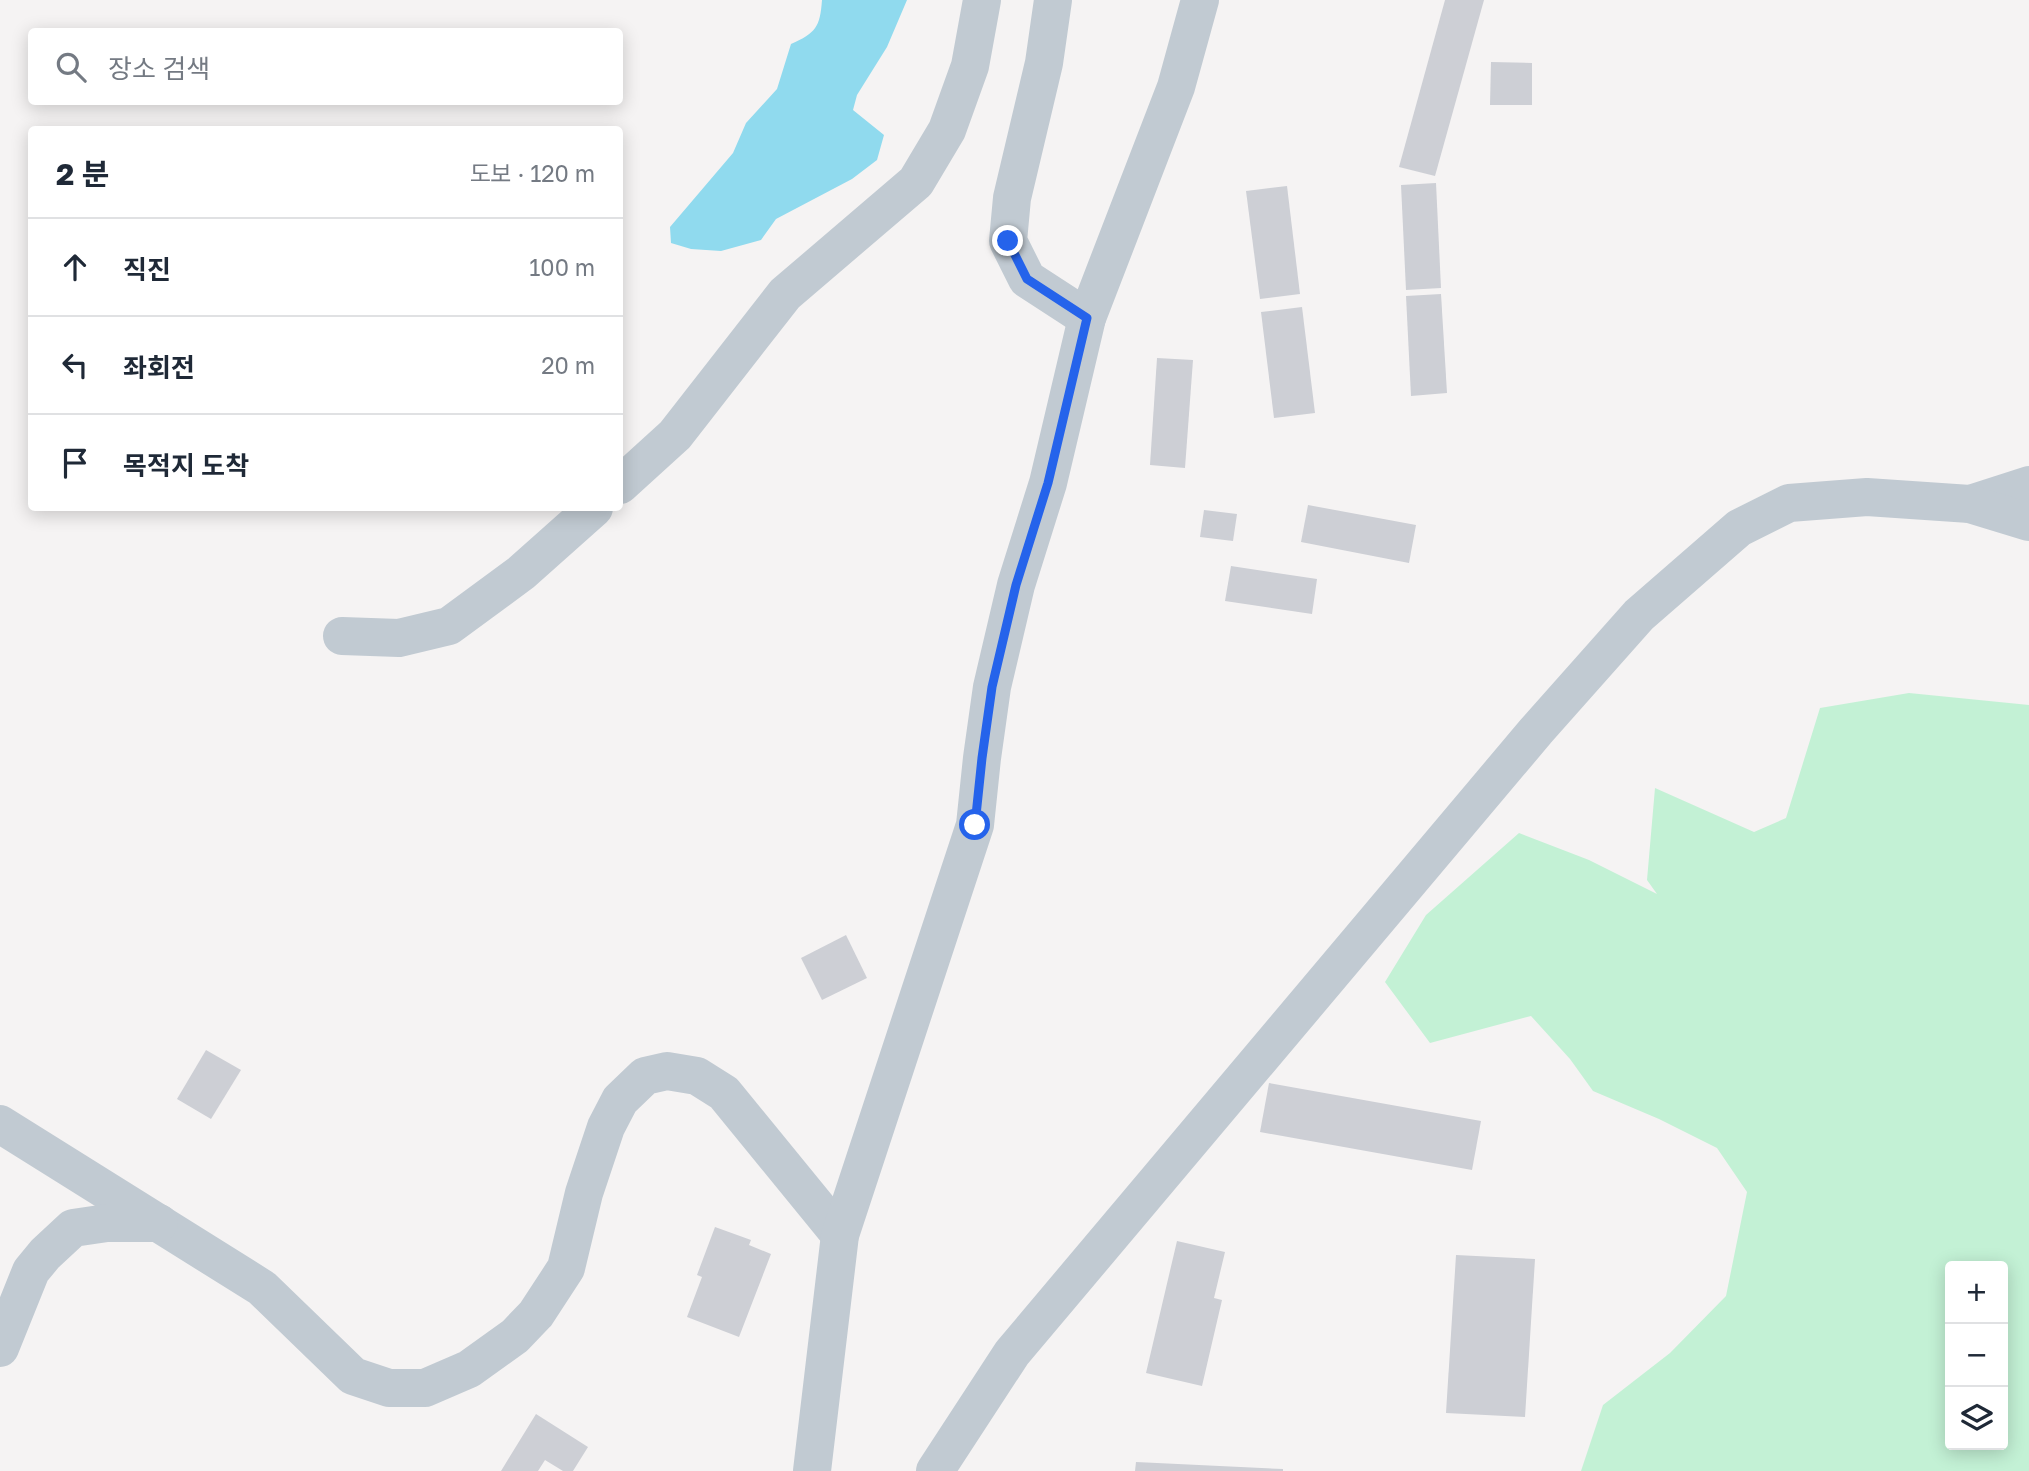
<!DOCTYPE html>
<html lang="ko">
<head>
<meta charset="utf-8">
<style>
  :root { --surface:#fff; --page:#f6f6f7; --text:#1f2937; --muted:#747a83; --line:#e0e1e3 }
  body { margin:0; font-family:"Golos Text","Noto Sans KR",sans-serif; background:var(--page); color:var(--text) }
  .controls { position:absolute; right:21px; bottom:21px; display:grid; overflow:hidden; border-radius:7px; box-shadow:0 4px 18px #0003 }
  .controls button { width:63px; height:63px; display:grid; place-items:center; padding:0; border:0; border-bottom:2px solid var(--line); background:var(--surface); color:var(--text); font:35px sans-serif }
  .stop { position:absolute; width:21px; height:21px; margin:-16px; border:5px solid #2563eb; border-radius:50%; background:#fff }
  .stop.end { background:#2563eb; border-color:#fff; box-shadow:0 2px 7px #0008 }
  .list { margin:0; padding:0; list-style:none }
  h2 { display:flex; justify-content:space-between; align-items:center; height:91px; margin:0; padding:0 28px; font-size:30px }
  h2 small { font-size:23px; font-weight:400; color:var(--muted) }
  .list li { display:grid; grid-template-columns:46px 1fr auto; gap:21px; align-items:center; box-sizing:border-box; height:98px; padding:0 28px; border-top:2px solid var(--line) }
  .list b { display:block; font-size:26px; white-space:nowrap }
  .list em { font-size:23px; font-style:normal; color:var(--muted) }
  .icon { flex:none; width:38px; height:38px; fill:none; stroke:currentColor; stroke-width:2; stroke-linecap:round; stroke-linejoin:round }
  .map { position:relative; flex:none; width:2029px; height:1471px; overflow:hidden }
  .search { position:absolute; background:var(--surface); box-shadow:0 4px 18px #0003; left:28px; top:28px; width:595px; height:77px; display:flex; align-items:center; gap:18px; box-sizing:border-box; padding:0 24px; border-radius:7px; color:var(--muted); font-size:26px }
  .panel { position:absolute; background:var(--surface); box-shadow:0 4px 18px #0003; left:28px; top:126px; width:595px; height:385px; border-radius:7px }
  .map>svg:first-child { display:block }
  .green { fill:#c3f1d5; fill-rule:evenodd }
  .water { fill:#90daee }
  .building { fill:#cdcfd5 }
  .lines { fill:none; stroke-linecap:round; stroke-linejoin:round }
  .minor { stroke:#c1cad2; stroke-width:38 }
  .route { stroke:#2563eb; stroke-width:9 }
</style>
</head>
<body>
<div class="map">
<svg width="2029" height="1471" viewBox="0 0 2029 1471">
  <rect width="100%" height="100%" fill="#f5f3f3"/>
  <path class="green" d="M1909,693L2029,705V1471H1581L1603,1405L1670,1353L1726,1296L1747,1192L1717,1148L1659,1119L1593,1091L1570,1059L1531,1016L1430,1043L1385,982L1426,915L1519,833L1589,860L1657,894L1647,880L1655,788L1754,832L1786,818L1820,708ZM1950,1266H2003V1445H1950Z"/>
  <path class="water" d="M822,0H907L887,47L857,95L853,110L884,135L877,160L852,179L776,219L761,240L721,251L691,249L671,243L670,227L733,153L746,123L777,89L791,44C816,33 820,27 822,0Z"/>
  <g class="building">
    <polygon points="1445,0 1484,0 1435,176 1399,167"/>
    <polygon points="1491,62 1532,63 1532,105 1490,105"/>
    <polygon points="1436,183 1441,288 1406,290 1401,185"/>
    <polygon points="1287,186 1300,294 1260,299 1246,191"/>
    <polygon points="1441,294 1447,393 1411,396 1406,296"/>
    <polygon points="1302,307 1315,413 1274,418 1261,312"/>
    <polygon points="1157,358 1193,360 1185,468 1150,465"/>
    <polygon points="1308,505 1416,525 1409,563 1301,542"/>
    <polygon points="1204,510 1237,514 1233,541 1200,537"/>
    <polygon points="1231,566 1317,579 1312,614 1225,601"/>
    <polygon points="846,935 867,978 822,1000 801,958"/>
    <polygon points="206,1050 241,1070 211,1119 177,1099"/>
    <polygon points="1269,1083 1481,1121 1472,1170 1260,1132"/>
    <polygon points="715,1227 751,1240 749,1245 771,1254 739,1337 687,1317 702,1277 697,1275"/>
    <polygon points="1177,1241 1225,1252 1214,1298 1222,1300 1202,1386 1146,1373"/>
    <polygon points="1456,1255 1535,1259 1525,1417 1446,1413"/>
    <polygon points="536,1414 588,1447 573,1471 563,1471 545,1460 538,1471 501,1471"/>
    <polygon points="1136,1462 1283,1469 1283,1471 1135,1471"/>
  </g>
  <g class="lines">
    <g class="minor">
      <polyline points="1053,0 1044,63 1012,198 1008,241 1027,279 1087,318"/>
      <polyline points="620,485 675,435 785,294 916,182 947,130 970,66 982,0"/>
      <polyline points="1970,504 2029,485"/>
      <polyline points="342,636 399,638 449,626 521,573 594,508"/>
      <polyline points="0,1124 262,1288 353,1376 389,1388 425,1388 469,1369 515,1336 536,1314 566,1268 584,1193 606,1127 620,1100 645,1076 667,1071 697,1076 724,1093 840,1235"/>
      <polyline points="0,1348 31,1271 45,1254 73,1228 107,1223 159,1223"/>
      <polyline points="812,1471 840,1235 975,825 982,758 992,687 1016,585 1048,483 1087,318 1176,87 1200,0"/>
      <polyline points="935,1471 1012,1353 1536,731 1639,615 1739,528 1789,503 1867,497 1970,504 2029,522"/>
    </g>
  </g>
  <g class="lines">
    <polyline class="route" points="975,825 982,758 992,687 1016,585 1048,483 1087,318 1027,279 1008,241"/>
  </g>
</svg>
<div class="controls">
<button>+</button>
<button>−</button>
<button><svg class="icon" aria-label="layers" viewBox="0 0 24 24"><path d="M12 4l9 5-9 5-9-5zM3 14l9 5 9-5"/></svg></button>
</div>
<div class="stop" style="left:975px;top:825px"></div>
<div class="stop end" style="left:1008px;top:241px"></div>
<div class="search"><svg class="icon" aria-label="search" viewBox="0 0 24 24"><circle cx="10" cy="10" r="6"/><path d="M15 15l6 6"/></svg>장소 검색</div>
<section class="panel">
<h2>2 분<small>도보 · 120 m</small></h2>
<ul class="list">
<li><svg class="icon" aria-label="ahead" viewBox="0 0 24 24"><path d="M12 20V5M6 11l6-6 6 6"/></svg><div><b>직진</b></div><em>100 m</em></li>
<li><svg class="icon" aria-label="left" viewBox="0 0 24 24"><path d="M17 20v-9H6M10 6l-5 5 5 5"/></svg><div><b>좌회전</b></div><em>20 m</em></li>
<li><svg class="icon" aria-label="arrive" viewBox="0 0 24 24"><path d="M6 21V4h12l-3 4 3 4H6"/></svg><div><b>목적지 도착</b></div></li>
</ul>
</section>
</div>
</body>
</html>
